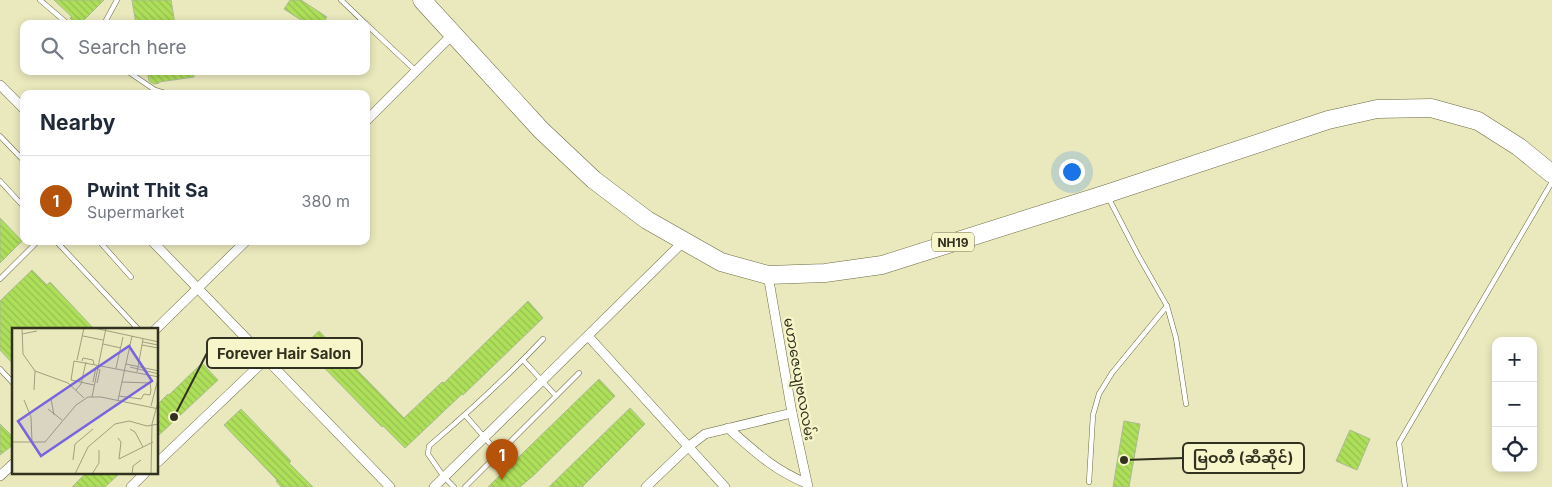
<!DOCTYPE html>
<html lang="en">
<head>
<meta charset="utf-8">
<style>
  :root { --surface:#fff; --page:#f6f6f7; --text:#1f2937; --muted:#747a83; --line:#e0e1e3; --accent:#b45309 }
  body { margin:0; font-family:Inter,"Noto Sans Myanmar",sans-serif; background:var(--page); color:var(--text) }
  .controls { position:absolute; right:15px; bottom:15px; display:grid; overflow:hidden; border-radius:10px; box-shadow:0 2px 8px #0003 }
  .controls button { width:45px; height:45px; display:grid; place-items:center; padding:0; border:0; border-bottom:1px solid var(--line); background:var(--surface); color:var(--text); font:25px sans-serif }
  .you { position:absolute; left:1071px; top:171px; width:18px; height:18px; margin:-12px; border:4px solid #fff; border-radius:50%; background:#1a73e8; box-shadow:0 0 0 8px #1a73e833 }
  .badge { display:grid; place-items:center; width:32px; height:32px; border-radius:50%; background:var(--accent); color:#fff; font-size:16px; font-weight:700 }
  .pin { position:absolute; translate:-50% -41px; filter:drop-shadow(0 1px 2px #0008) }
  .pin::after { content:''; position:absolute; top:26px; width:18px; height:15px; background:inherit; clip-path:polygon(0 0,100% 0,50% 100%) }
  .list { margin:0; padding:0; list-style:none }
  h2 { display:flex; justify-content:space-between; align-items:center; height:65px; margin:0; padding:0 20px; font-size:21px }
  h2 small { font-size:16px; font-weight:400; color:var(--muted) }
  .list li { display:grid; grid-template-columns:32px 1fr auto; gap:15px; align-items:center; box-sizing:border-box; height:90px; padding:0 20px; border-top:1px solid var(--line) }
  .list b { display:block; font-size:19px; white-space:nowrap }
  .list p { margin:0; font-size:16px; white-space:nowrap; color:var(--muted) }
  .list em { font-size:16px; font-style:normal; color:var(--muted) }
  .icon { flex:none; width:28px; height:28px; fill:none; stroke:currentColor; stroke-width:2; stroke-linecap:round; stroke-linejoin:round }
  .map { position:relative; flex:none; width:1552px; height:487px; overflow:hidden }
  .search { position:absolute; background:var(--surface); box-shadow:0 2px 8px #0003; left:20px; top:20px; width:350px; height:55px; display:flex; align-items:center; gap:12px; box-sizing:border-box; padding:0 18px; border-radius:10px; color:var(--muted); font-size:19px }
  .panel { position:absolute; background:var(--surface); box-shadow:0 2px 8px #0003; left:20px; top:90px; width:350px; height:155px; border-radius:10px }
  .map>svg:first-child { display:block }
  .building { fill:url(#building-back-hatch); stroke:#aabb94 }
  .lines { fill:none; stroke-linecap:round; stroke-linejoin:round }
  .lane-casing { stroke:#6b6a43; stroke-width:5.5 }
  .street-casing { stroke:#6b6a43; stroke-width:10 }
  .highway-casing { stroke:#6b6a43; stroke-width:19 }
  .lane { stroke:#fff; stroke-width:4.5 }
  .street { stroke:#fff; stroke-width:9 }
  .highway { stroke:#fff; stroke-width:18 }
  .labels { text-anchor:middle; dominant-baseline:central; stroke-width:4.5; stroke-linejoin:round; paint-order:stroke }
  .shield { fill:#f7f6ca; stroke:#6c6c53; stroke-width:1 }
  .shield-label { font-size:12px; font-weight:bold; fill:#313120 }
  .street-label { font-size:14px; fill:#313120; stroke:#f7f6ca }
  .inset-road { fill:none; stroke:#a09f7e; stroke-width:1 }
  .view { fill:#7864df; fill-opacity:0.15; stroke:#7864df; stroke-width:2.5 }
  .inset-edge { fill:none; stroke:#313120; stroke-width:2.5 }
  .leader { fill:none; stroke:#313120; stroke-width:2 }
  .callout-dot { fill:#313120; stroke:#f7f6ca; stroke-width:2 }
  .callout { fill:#f7f6ca; stroke:#313120; stroke-width:2 }
  .callout-label { font-size:15px; text-anchor:middle; font-weight:bold; fill:#313120 }
</style>
</head>
<body>
<div class="map">
<svg width="1552" height="487" viewBox="0 0 1552 487">
  <defs>
    <pattern id="building-back-hatch" width="6" height="6" patternUnits="userSpaceOnUse" patternTransform="scale(1.25)"><rect width="6" height="6" fill="#aedf5a"/><path d="M-1 5l2 2M0 0l6 6M5-1l2 2" fill="none" stroke="#96c04e"/></pattern>
  </defs>
  <rect width="100%" height="100%" fill="#eae9bd"/>
  <g class="building">
    <polygon points="54,0 104,0 80,24 76,24 70,18 72,17"/>
    <polygon points="132,0 171,0 175,24 136,24"/>
    <polygon points="290,0 301,0 327,17 322,24 307,24 284,9"/>
    <polygon points="147,71 193,71 194,77 159,82 159,83 154,84 149,81"/>
    <polygon points="0,218 22,241 0,263"/>
    <polygon points="32,270 47,285 50,282 95,330 14,330 14,365 0,350 0,301"/>
    <polygon points="528,301 543,318 463,395 462,394 405,448 383,426 382,427 303,346 319,331 404,418 442,382 444,383"/>
    <polygon points="202,363 218,380 158,436 158,404 168,394 169,395"/>
    <polygon points="599,379 615,396 534,475 520,487 488,487"/>
    <polygon points="630,408 645,424 582,487 549,487"/>
    <polygon points="241,409 291,461 289,463 313,487 281,487 276,481 277,480 224,425"/>
    <polygon points="1124,421 1140,424 1129,487 1113,487"/>
    <polygon points="0,424 14,438 14,444 0,455"/>
    <polygon points="1350,430 1370,439 1357,470 1336,461"/>
    <polygon points="86,473 120,473 105,487 72,487"/>
  </g>
  <g class="lines">
    <g class="lane-casing">
      <g id="lane">
        <polyline points="40,0 68,24"/>
        <polyline points="341,0 366,24"/>
        <polyline points="104,24 117,0"/>
        <polyline points="366,24 416,71"/>
        <polyline points="127,71 155,90 168,94"/>
        <polyline points="0,136 24,161"/>
        <polyline points="0,181 24,207"/>
        <polyline points="1108,197 1138,255 1167,306 1176,338 1186,404"/>
        <polyline points="56,241 139,330"/>
        <polyline points="99,241 131,277"/>
        <polyline points="0,279 38,241"/>
        <polyline points="523,360 556,396"/>
        <polyline points="0,369 14,384"/>
        <polyline points="465,415 498,453"/>
        <polyline points="1089,482 1093,415 1099,394 1112,373 1167,306"/>
        <path d="M454,487L444,477L428,454L429,446C469,412 507,377 543,339"/>
        <polyline points="465,487 579,373"/>
        <polyline points="1405,487 1399,443 1552,182"/>
      </g>
    </g>
    <g class="street-casing">
      <g id="street">
        <polyline points="0,85 24,109"/>
        <polyline points="366,121 453,34"/>
        <polyline points="152,241 390,487"/>
        <polyline points="768,275 792,413 808,487"/>
        <polyline points="155,330 246,241"/>
        <polyline points="588,336 725,487"/>
        <path d="M728,428C754,451 774,470 806,483"/>
        <polyline points="158,462 266,359"/>
        <polyline points="0,476 14,463"/>
        <polyline points="131,487 145,473"/>
        <polyline points="434,487 684,241"/>
        <polyline points="646,487 688,447 705,434 792,413"/>
      </g>
    </g>
    <g class="highway-casing">
      <polyline id="highway" points="422,0 541,130 594,180 647,220 721,262 768,275 825,273 882,265 1106,194 1328,120 1377,109 1431,108 1478,121 1519,147 1552,174"/>
    </g>
    <use href="#lane" class="lane"/>
    <use href="#street" class="street"/>
    <use href="#highway" class="highway"/>
  </g>
  <g class="labels">
    <rect class="shield" x="932" y="232.5" width="42" height="19" rx="4"/>
    <g class="shield-label">
      <text x="953" y="242">NH19</text>
    </g>
    <g class="street-label">
      <text transform="translate(800 379) rotate(80)">မဟာဇေယျဗလလမ်း</text>
    </g>
  </g>
  <g transform="translate(12 328)">
    <rect width="146" height="146" fill="#eae9bd"/>
    <path class="inset-road" d="M10,0L11,26L23,43L56,55L72,70M82,0L147,14M10,6L25,3M71,8L91,12M131,14L146,17L145,20M91,16L109,20M130,17L146,20M65,32L72,0M70,33L71,30L81,32L82,36M114,36L147,43M118,39L147,46M84,40L88,42L85,55M104,40L111,9M125,44L131,11M81,54L84,39M82,57L59,52L62,33L147,49M22,62L23,43M64,62L69,56L74,34M107,68L129,71L132,66L138,67L139,62L138,55L110,54M80,69L94,0M39,71L42,87M12,72L19,89L20,114M106,72L120,8M139,78L147,47M36,81L50,92M118,101L123,104L131,119M106,110L109,114L107,131L141,114M0,114H33L64,77L76,69H89L147,81M61,132L63,116L81,101M63,146L76,119L103,96L117,93L135,98L147,96M80,146L87,135V122M120,146L121,138L129,132M139,146L140,96L147,70"/>
    <path class="view" d="M117,18L140,53L29,128L6,93Z"/>
    <rect width="146" height="146" class="inset-edge"/>
  </g>
  <path class="leader" d="M174 417L207 353M1124 460L1183 458"/>
  <g class="callout-dot">
    <circle cx="174" cy="417" r="5"/>
    <circle cx="1124" cy="460" r="5"/>
  </g>
  <g class="callout">
    <rect x="207" y="338" width="155" height="30" rx="5"/>
    <rect x="1183" y="443" width="121" height="30" rx="5"/>
  </g>
  <g class="callout-label">
    <text x="284" y="359">Forever Hair Salon</text>
    <text x="1243" y="463">မြဝတီ (ဆီဆိုင်)</text>
  </g>
</svg>
<div class="controls">
<button>+</button>
<button>−</button>
<button><svg class="icon" aria-label="locate" viewBox="0 0 24 24"><circle cx="12" cy="12" r="6"/><path d="M12 2v4M12 18v4M2 12h4M18 12h4"/></svg></button>
</div>
<div class="you"></div>
<div class="pin badge" style="left:502px;top:480px">1</div>
<div class="search"><svg class="icon" aria-label="search" viewBox="0 0 24 24"><circle cx="10" cy="10" r="6"/><path d="M15 15l6 6"/></svg>Search here</div>
<section class="panel">
<h2>Nearby<small></small></h2>
<ul class="list">
<li><span class="badge">1</span><div><b>Pwint Thit Sa</b><p>Supermarket</p></div><em>380 m</em></li>
</ul>
</section>
</div>
</body>
</html>
